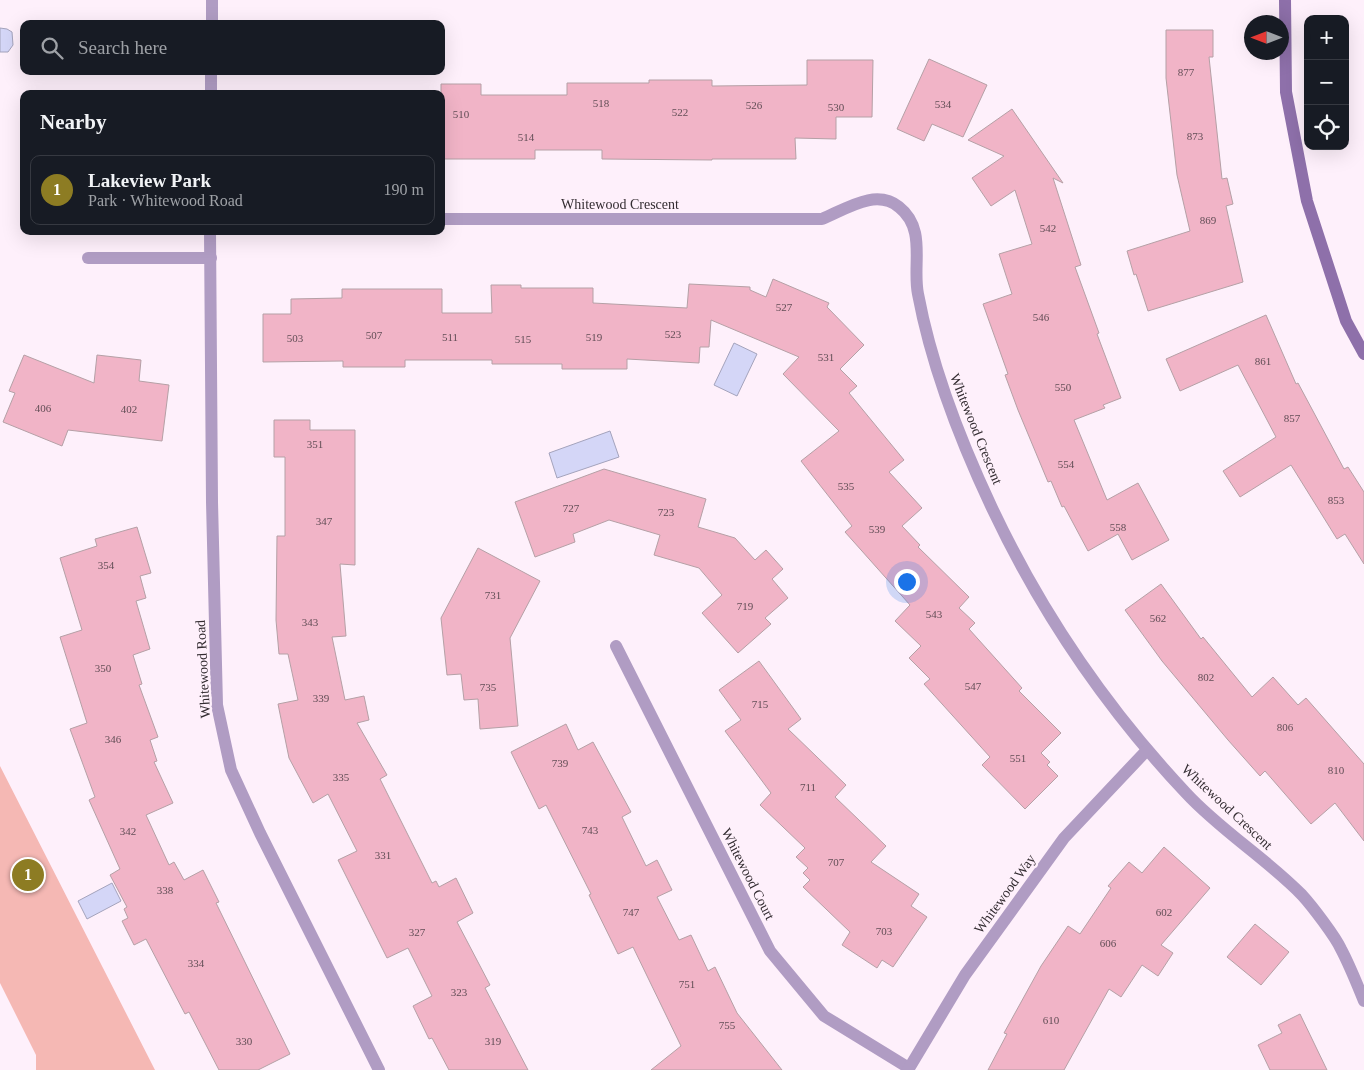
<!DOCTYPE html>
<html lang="en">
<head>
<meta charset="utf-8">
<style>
  :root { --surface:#171b24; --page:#20242c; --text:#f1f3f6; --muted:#9ea1a6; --line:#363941; --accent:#8d7c23 }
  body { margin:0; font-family:"Times New Roman",serif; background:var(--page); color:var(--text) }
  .controls { position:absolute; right:15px; top:15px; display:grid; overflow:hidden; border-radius:10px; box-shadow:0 5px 20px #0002 }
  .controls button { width:45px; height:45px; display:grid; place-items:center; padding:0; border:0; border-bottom:1px solid var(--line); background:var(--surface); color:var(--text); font:25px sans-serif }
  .compass { position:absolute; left:1244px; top:15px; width:45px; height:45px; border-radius:50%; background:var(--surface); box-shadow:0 5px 20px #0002; rotate:270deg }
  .you { position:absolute; left:906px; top:581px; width:18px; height:18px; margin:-12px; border:4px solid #fff; border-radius:50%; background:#1a73e8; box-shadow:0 0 0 8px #1a73e833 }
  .badge { display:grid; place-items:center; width:32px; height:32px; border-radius:50%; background:var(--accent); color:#fff; font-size:16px; font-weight:700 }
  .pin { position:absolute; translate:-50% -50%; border:2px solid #fff; box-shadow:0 1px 5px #0006 }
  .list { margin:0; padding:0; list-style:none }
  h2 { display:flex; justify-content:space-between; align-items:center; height:65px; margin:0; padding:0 20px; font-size:21px }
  h2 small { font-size:16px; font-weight:400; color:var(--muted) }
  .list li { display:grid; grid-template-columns:32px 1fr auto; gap:15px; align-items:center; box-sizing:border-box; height:70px; margin:0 10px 10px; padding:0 10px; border:1px solid var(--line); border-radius:10px }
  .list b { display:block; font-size:19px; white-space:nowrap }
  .list p { margin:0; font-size:16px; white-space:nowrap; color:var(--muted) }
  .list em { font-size:16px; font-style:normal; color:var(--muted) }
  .icon { flex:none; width:28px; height:28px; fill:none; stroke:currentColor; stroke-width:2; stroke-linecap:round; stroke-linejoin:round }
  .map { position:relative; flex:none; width:1364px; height:1070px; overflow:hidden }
  .search { position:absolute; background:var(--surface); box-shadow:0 5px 20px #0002; left:20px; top:20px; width:425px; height:55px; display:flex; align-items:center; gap:12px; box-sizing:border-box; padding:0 18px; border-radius:10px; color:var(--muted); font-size:19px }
  .panel { position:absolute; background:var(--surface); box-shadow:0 5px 20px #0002; left:20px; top:90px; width:425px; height:145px; border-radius:10px }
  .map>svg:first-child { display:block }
  .green { fill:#f5b8b4 }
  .water { fill:#d4d6f7; stroke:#a4a3bc }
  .building { fill:#f1b4c7; stroke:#b5a0a6 }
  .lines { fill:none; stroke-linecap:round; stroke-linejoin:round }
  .street { stroke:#b09cc3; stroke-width:12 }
  .secondary { stroke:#8e70aa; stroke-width:12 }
  .labels { text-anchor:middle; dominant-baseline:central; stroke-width:5; stroke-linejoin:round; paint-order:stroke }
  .number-label { font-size:11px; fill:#624e56 }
  .street-label { font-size:14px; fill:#332c31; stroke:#fef0fb }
</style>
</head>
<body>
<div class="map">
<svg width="1364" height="1070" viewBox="0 0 1364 1070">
  <rect width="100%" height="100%" fill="#fef0fb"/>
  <polygon class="green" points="0,766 155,1070 36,1070 36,1055 0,983"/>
  <g class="water">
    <polygon points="0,28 7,29 12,32 13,45 8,52 0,52"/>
    <polygon points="734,343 757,354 737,396 714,385"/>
    <polygon points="610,431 619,457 557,478 549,453"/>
    <polygon points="112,883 121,901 87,919 78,901"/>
  </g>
  <g class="building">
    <polygon points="1166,30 1213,30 1213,57 1209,57 1222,179 1227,178 1233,204 1226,206 1243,282 1148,311 1136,274 1134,275 1127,251 1190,231 1177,175 1166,78"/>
    <polygon points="929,59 987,85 963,137 932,124 924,141 897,129"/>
    <polygon points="807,60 873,60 872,117 836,117 836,139 795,138 796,159 712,159 712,160 602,159 602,150 535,150 535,159 441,159 441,84 481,84 481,95 567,95 567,83 649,83 649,80 712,80 712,86 807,85"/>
    <polygon points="1012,109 1063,183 1053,178 1081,265 1075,267 1099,333 1097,334 1121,398 1103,405 1105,408 1074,420 1107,500 1138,483 1169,540 1132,560 1118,534 1088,551 1064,506 1062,507 1051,481 1048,482 1018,410 1005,375 1008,374 983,304 1012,294 999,254 1032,244 1015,190 991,206 972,178 1004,156 968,140"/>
    <polygon points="773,279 829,303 827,307 864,345 840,369 857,386 849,393 904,460 889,472 922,508 902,526 920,545 918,547 969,597 959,608 975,623 969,629 1022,688 1019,691 1061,733 1041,753 1050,762 1047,765 1058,776 1025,809 982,765 990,757 924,684 930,679 909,658 921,646 895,621 910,605 845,532 852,526 801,461 839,431 783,374 799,357 711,320 709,347 700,347 699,363 627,359 627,369 562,369 562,364 492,364 492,360 405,360 405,367 343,367 343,361 263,362 263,314 291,314 291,299 342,298 342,289 442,289 442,313 492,313 491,285 521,285 521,288 593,288 593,303 687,308 689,284 750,287 750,290 766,297"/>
    <polygon points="1266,315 1296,384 1298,383 1344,469 1348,467 1364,492 1364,564 1345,534 1337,539 1291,465 1240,497 1223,471 1276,437 1238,365 1180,391 1166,359"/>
    <polygon points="24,355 94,383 97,355 141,360 139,381 169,385 162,441 68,430 62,446 3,422 15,393 9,391"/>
    <polygon points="274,420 310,420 310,430 355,430 355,565 340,564 346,636 332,637 345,700 364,696 369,720 357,723 387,775 380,779 432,883 436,881 439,887 456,878 473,913 457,922 490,985 485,988 528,1070 449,1070 432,1038 429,1039 413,1006 432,996 408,948 387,958 338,860 357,851 328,794 313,803 289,758 278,704 298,700 288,654 279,654 276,620 277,536 285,536 285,457 274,457"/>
    <polygon points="604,469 706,499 698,527 735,538 755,560 766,550 783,569 772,579 788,598 765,618 771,624 738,653 702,613 722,595 699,568 654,555 660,535 609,520 573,534 575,542 535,557 515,502"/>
    <polygon points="137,527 151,573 140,576 146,598 136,601 150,649 133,655 142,684 139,685 158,737 150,740 157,761 154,762 173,803 146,815 169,865 174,862 184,880 203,870 219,902 216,903 290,1054 258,1070 219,1070 189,1012 185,1014 146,939 134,945 122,921 128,918 124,909 127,907 110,875 120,869 89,800 95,797 70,729 87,723 60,637 82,630 60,558 97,546 95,539"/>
    <polygon points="478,548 540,581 510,638 518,726 480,729 478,699 464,700 461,674 447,675 441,618"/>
    <polygon points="1161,584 1201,639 1203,637 1252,697 1273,677 1298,705 1306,698 1364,764 1364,841 1335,803 1311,824 1265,771 1260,776 1228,740 1162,661 1125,610"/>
    <polygon points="759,661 801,719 788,729 846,785 835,797 886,846 871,862 919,894 911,906 927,917 893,967 882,960 877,968 842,945 850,932 803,887 810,880 803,873 808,868 796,857 805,848 760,805 771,793 725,731 741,720 719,690"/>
    <polygon points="566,724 578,750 593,742 631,812 622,817 646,866 657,860 672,890 657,897 679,940 691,935 708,971 715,967 737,1013 782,1070 651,1070 681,1046 633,947 618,954 589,895 591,894 546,805 539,809 511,752"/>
    <polygon points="1164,847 1210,888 1161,945 1173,953 1158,976 1142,965 1121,997 1109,989 1064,1070 988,1070 1007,1034 1004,1033 1041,966 1068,926 1080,934 1111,888 1108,886 1129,862 1142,873"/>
    <polygon points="1255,924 1289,952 1261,985 1227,957"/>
    <polygon points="1300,1014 1327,1070 1270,1070 1258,1045 1282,1033 1278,1025"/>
  </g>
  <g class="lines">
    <g class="street">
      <polyline points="212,24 212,0"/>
      <polyline points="211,94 211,71"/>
      <path d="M441,219H822C846,209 876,188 899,207C927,229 912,265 918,294C932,369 960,440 992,508C1041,612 1107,709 1186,793C1220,830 1267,859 1302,895C1312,906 1335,936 1341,949C1350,966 1357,984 1364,1001"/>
      <polyline points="210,231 212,502 217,705 231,770 260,833 379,1070"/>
      <polyline points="88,258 211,258"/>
      <polyline points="616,646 770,951 824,1016 909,1068"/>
      <polyline points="908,1070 965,975 1064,838 1147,750"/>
    </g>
    <polyline class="secondary" points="1285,0 1286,92 1307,201 1346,321 1364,354"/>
  </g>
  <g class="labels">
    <g class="number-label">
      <text x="1186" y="72">877</text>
      <text x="601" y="103">518</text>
      <text x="943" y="104">534</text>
      <text x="754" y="105">526</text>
      <text x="836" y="107">530</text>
      <text x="680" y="112">522</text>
      <text x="461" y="114">510</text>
      <text x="1195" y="136">873</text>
      <text x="526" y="137">514</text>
      <text x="1208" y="220">869</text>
      <text x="1048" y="228">542</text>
      <text x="784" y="307">527</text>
      <text x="1041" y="317">546</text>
      <text x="673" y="334">523</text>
      <text x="374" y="335">507</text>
      <text x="450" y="337">511</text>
      <text x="594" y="337">519</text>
      <text x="295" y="338">503</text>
      <text x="523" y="339">515</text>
      <text x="826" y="357">531</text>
      <text x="1263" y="361">861</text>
      <text x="1063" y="387">550</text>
      <text x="43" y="408">406</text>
      <text x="129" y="409">402</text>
      <text x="1292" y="418">857</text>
      <text x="315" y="444">351</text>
      <text x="1066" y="464">554</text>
      <text x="846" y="486">535</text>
      <text x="1336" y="500">853</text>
      <text x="571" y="508">727</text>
      <text x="666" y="512">723</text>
      <text x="324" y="521">347</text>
      <text x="1118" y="527">558</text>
      <text x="877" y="529">539</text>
      <text x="106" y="565">354</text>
      <text x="493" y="595">731</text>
      <text x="745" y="606">719</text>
      <text x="934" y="614">543</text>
      <text x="1158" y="618">562</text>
      <text x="310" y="622">343</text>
      <text x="103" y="668">350</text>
      <text x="1206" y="677">802</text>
      <text x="973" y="686">547</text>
      <text x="488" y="687">735</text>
      <text x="321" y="698">339</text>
      <text x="760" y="704">715</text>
      <text x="1285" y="727">806</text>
      <text x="113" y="739">346</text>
      <text x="1018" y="758">551</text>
      <text x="560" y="763">739</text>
      <text x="1336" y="770">810</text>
      <text x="341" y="777">335</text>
      <text x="808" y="787">711</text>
      <text x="590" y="830">743</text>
      <text x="128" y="831">342</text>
      <text x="383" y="855">331</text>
      <text x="836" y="862">707</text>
      <text x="165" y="890">338</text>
      <text x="631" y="912">747</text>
      <text x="1164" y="912">602</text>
      <text x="884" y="931">703</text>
      <text x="417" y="932">327</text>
      <text x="1108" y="943">606</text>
      <text x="196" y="963">334</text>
      <text x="687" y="984">751</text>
      <text x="459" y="992">323</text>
      <text x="1051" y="1020">610</text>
      <text x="727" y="1025">755</text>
      <text x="244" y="1041">330</text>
      <text x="493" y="1041">319</text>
    </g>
    <g class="street-label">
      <text x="620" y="204">Whitewood Crescent</text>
      <text transform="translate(976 429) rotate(68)">Whitewood Crescent</text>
      <text transform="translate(203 669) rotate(-93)">Whitewood Road</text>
      <text transform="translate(1227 807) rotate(43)">Whitewood Crescent</text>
      <text transform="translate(748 874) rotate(63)">Whitewood Court</text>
      <text transform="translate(1005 894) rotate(-54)">Whitewood Way</text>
    </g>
  </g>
</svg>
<div class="controls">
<button>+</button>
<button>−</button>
<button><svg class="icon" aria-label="locate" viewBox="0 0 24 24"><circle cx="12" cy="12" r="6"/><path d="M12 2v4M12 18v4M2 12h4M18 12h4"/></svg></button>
</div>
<svg class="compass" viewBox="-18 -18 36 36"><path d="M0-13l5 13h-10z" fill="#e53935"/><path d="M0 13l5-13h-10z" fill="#9ea1a6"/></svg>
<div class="you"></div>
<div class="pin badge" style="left:28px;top:875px">1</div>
<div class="search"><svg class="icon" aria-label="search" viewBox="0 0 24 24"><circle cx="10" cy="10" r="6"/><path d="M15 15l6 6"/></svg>Search here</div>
<section class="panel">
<h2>Nearby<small></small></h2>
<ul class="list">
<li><span class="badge">1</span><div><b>Lakeview Park</b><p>Park · Whitewood Road</p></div><em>190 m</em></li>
</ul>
</section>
</div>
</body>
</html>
